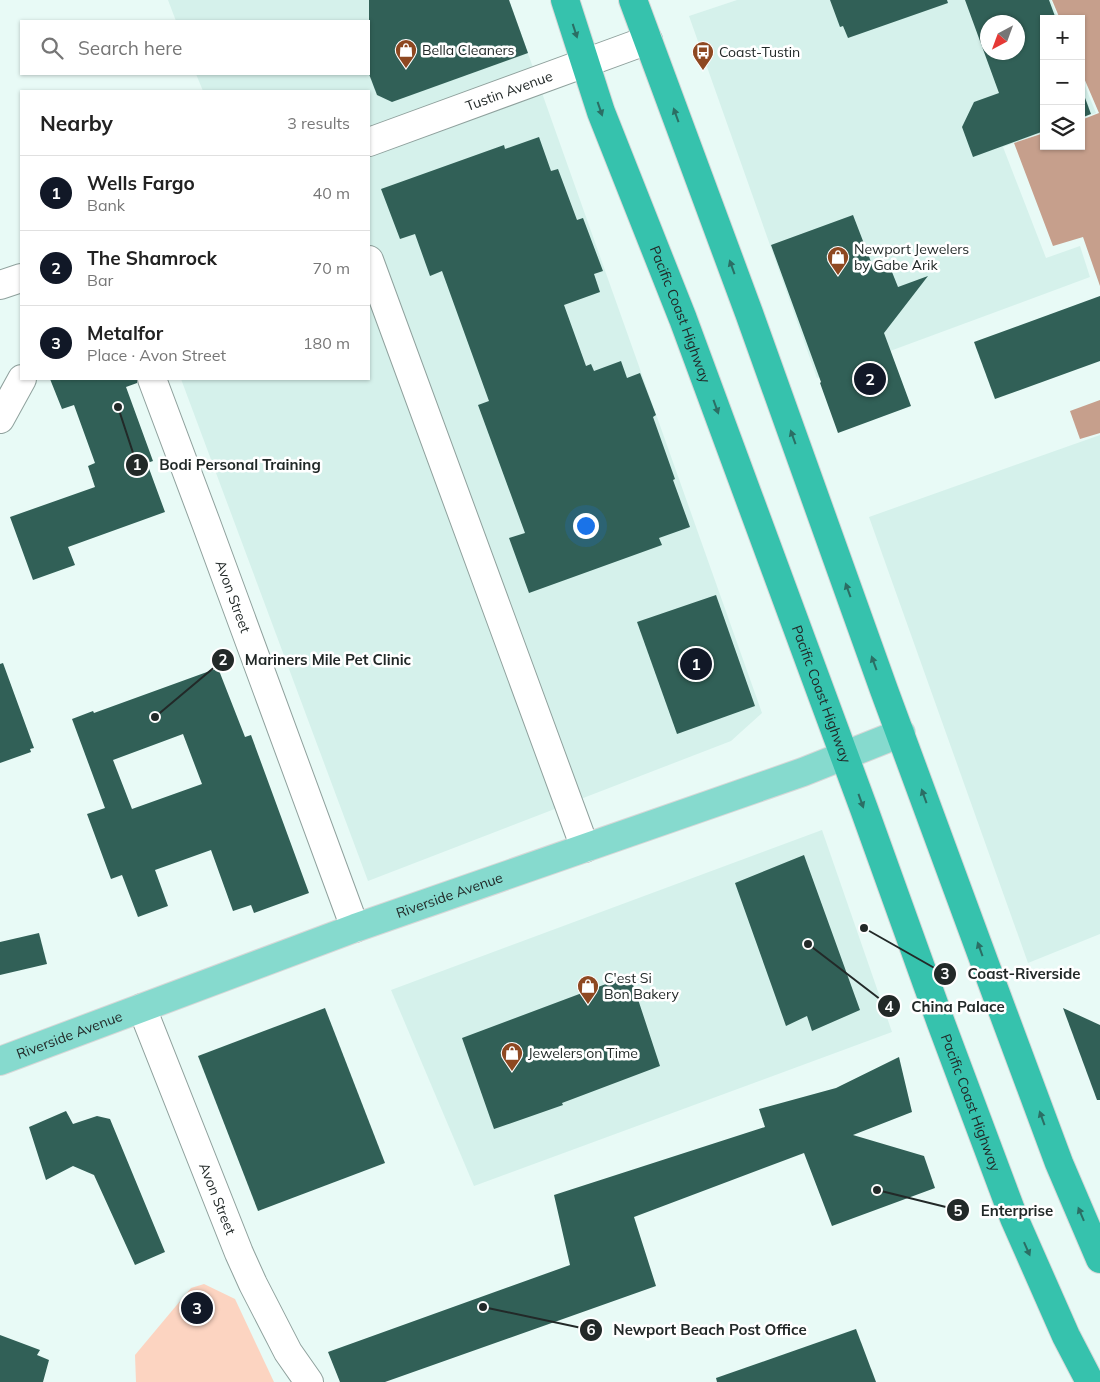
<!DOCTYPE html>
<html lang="en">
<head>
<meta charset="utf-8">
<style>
  :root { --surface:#fff; --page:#f2f2f2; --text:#222; --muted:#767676; --line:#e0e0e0; --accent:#111827 }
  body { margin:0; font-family:Mulish,sans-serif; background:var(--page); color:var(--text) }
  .controls { position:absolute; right:15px; top:15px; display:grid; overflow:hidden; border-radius:0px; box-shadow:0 1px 4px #0004 }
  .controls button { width:45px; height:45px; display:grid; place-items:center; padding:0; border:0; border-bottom:1px solid var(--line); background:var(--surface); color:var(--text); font:25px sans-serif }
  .compass { position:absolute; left:980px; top:15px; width:45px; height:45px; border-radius:50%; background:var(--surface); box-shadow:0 1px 4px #0004; rotate:221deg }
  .you { position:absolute; left:585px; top:525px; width:18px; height:18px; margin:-12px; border:4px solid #fff; border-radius:50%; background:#1a73e8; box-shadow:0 0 0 8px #1a73e833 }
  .badge { display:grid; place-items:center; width:32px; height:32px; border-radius:50%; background:var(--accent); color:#fff; font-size:16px; font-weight:700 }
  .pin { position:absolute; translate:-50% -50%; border:2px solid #fff; box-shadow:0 1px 5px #0006 }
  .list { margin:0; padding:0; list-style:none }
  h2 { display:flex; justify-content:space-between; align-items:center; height:65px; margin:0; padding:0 20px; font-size:21px }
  h2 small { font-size:16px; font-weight:400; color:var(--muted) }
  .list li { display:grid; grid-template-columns:32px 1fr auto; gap:15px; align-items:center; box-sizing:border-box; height:75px; padding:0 20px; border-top:1px solid var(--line) }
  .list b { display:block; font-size:19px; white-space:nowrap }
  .list p { margin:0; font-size:16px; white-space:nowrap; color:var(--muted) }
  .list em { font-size:16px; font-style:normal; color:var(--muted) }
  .icon { flex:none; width:28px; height:28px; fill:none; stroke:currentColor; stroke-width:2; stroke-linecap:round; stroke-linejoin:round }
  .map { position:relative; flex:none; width:1100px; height:1382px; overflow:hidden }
  .search { position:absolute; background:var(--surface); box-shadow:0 1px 4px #0004; left:20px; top:20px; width:350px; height:55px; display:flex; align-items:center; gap:12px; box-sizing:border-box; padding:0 18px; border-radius:0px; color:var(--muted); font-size:19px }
  .panel { position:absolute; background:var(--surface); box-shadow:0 1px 4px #0004; left:20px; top:90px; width:350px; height:290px; border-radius:0px }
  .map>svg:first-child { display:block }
  .built { fill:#d5f1eb; fill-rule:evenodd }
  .green { fill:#fcd4c1 }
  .water { fill:#c69f8c }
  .building { fill:#316057; fill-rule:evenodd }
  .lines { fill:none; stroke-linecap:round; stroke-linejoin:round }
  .minor-casing { stroke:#8fa19d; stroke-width:30 }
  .major-casing { stroke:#d7d8d8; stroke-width:30 }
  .highway-casing { stroke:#d7d8d8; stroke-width:30 }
  .minor { stroke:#fff; stroke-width:28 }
  .major { stroke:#86dace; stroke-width:28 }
  .highway { stroke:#36c2ad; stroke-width:28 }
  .oneway { fill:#2b6e64 }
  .labels { text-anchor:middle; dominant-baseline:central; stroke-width:5; stroke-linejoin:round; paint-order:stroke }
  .poi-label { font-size:14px; fill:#222928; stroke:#fff; text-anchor:start }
  .street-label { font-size:14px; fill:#222928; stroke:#fff }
  .leader { fill:none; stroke:#222928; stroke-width:2 }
  .callout-dot { fill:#222928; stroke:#fff; stroke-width:2 }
  .mark-label { font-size:15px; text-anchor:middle; font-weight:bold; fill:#fff }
  .callout-label { font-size:15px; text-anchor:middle; font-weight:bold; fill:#222928; stroke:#fff; stroke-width:5; stroke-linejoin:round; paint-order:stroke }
</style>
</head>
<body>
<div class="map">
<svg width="1100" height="1382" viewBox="0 0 1100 1382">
  <rect width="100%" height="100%" fill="#e8faf6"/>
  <g class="built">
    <polygon points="168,0 509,0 762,713 731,741 368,881 181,379 369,379 369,91 203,91 196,74 369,74 369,21 176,21"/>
    <path d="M737,0H1051L1058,19H1044V132L1003,147L1046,258L1080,246L1090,277L817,378L689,16ZM988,22H1018V52H988Z"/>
    <polygon points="1081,76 1096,113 1081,118"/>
    <polygon points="1100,435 1100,934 1028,963 869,517"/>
    <polygon points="822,830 892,1032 474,1186 391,990"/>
  </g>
  <polygon class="green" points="204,1284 235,1299 274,1382 136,1382 135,1355 191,1288"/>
  <g class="water">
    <polygon points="1052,0 1100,0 1100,286 1083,237 1053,246 1014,143 1044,133 1044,146 1081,146 1081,120 1099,113 1081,71 1081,19 1060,19"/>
    <polygon points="1100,400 1100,433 1080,439 1070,411"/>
  </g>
  <g class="building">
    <polygon points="369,0 509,0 528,53 392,102 377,95 369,74"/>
    <polygon points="830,0 947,0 948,3 848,38 843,26 840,27"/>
    <path d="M965,0H1049L1056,19H1044V131L973,157L962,127L974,102L999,93ZM988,22H1018V52H988Z"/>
    <polygon points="1081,87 1091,114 1081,118"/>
    <polygon points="539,137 551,171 558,169 577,220 583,218 603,271 594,274 600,292 564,305 586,366 591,364 594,371 621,361 627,378 640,373 656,415 653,417 675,479 673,480 690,527 659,538 662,545 529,593 509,538 525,533 478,405 489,401 442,271 430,276 415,234 400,239 381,189 504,145 505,149"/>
    <polygon points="853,215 873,267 888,262 898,287 928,276 884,333 911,406 838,433 820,383 821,382 771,245"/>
    <polygon points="1100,296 1100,361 995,399 974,342"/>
    <polygon points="50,379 137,379 137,383 126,387 153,461 147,463 165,512 68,547 75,565 33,580 10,517 95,487 88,466 95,463 74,405 62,409"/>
    <polygon points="716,595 755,706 677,734 637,622"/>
    <polygon points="3,663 34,748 30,749 31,752 0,763 0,664"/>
    <path d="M218,668L245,737L251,735L309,893L254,913L251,905L233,911L211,850L155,870L168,906L138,917L122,875L111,879L87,814L105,808L72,719L93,711L94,713ZM183,734L202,784L132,809L113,760Z"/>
    <polygon points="804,855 860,1010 812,1031 807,1016 786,1026 735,883"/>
    <polygon points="39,933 47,964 0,975 0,942"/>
    <polygon points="630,975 660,1066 562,1103 563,1105 494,1129 462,1038"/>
    <polygon points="325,1008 385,1163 258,1211 198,1056"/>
    <polygon points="1063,1008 1100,1025 1100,1100 1097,1100"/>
    <polygon points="899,1057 912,1112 853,1135 924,1156 935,1188 832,1226 804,1153 634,1217 656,1286 385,1382 340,1382 328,1352 570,1265 554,1195 765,1127 759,1109 836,1088"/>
    <polygon points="66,1111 73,1124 97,1116 110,1119 165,1252 135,1265 94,1175 73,1166 46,1180 29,1127"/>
    <polygon points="856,1329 876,1382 717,1382 716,1378"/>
    <polygon points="0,1335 40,1350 37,1355 49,1360 43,1382 0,1382"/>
  </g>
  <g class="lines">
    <g class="minor-casing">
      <g id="minor">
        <path id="s1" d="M369,142L648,40"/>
        <polyline points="369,260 585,848"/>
        <polyline points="0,285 21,278"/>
        <path id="s2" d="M152,379L206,523L355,928"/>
        <polyline points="0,419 22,379"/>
        <path id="s3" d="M142,1008L239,1253L253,1284L288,1352L309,1382"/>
      </g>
    </g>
    <g class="major-casing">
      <g id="major">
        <path id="s4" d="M0,1061L355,928L803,772L901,733"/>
      </g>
    </g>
    <g class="highway-casing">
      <g id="highway">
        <path id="s5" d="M565,0L601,112L683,319L864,809L941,1023L1014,1218L1066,1336L1090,1382"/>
        <polyline points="633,0 749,313 884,690 995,991 1059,1163 1100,1259"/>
      </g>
    </g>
    <use href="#minor" class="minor"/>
    <use href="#major" class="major"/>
    <use href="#highway" class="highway"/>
  </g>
  <defs><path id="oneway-solid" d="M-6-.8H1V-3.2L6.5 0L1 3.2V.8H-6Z" transform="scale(1.25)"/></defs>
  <g class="oneway">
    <use href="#oneway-solid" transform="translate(575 31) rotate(72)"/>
    <use href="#oneway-solid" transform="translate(600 109) rotate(71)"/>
    <use href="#oneway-solid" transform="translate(676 115) rotate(-110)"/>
    <use href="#oneway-solid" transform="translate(732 267) rotate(-110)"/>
    <use href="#oneway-solid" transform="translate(716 407) rotate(70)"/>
    <use href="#oneway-solid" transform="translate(793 437) rotate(-110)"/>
    <use href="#oneway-solid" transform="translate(848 590) rotate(-110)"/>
    <use href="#oneway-solid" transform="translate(874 663) rotate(-110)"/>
    <use href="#oneway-solid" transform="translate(924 796) rotate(-110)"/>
    <use href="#oneway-solid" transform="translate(861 801) rotate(70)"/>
    <use href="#oneway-solid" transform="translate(980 949) rotate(-110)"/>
    <use href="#oneway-solid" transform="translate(1042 1118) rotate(-110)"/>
    <use href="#oneway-solid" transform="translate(1081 1214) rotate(-113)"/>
    <use href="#oneway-solid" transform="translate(1027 1249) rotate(66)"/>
  </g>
  <defs>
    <g id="shop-pin" transform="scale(1.125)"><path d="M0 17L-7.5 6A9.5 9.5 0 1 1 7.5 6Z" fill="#8e4821" stroke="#fff"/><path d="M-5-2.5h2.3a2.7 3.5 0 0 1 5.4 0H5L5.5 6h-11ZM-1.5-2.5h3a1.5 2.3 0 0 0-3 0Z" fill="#fff"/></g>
    <g id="bus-pin" transform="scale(1.125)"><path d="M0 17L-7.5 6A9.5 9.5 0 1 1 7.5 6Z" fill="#8e4821" stroke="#fff"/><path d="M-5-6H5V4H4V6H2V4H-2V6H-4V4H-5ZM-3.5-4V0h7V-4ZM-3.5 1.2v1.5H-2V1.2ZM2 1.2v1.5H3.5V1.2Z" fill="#fff"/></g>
  </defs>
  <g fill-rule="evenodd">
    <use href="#shop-pin" x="406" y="50"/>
    <use href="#bus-pin" x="703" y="52"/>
    <use href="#shop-pin" x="838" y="257"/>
    <use href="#shop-pin" x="588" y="986"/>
    <use href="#shop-pin" x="512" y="1053"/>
  </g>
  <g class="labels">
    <g class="poi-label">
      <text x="422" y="50">Bella Cleaners</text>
      <text x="719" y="52">Coast-Tustin</text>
      <text x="854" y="249">Newport Jewelers<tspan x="854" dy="16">by Gabe Arik</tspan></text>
      <text x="604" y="978">C'est Si<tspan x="604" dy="16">Bon Bakery</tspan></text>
      <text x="528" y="1053">Jewelers on Time</text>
    </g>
    <g class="street-label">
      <text stroke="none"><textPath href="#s1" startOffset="149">Tustin Avenue</textPath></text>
      <text stroke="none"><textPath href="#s5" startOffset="335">Pacific Coast Highway</textPath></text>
      <text stroke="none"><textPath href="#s2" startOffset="232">Avon Street</textPath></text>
      <text stroke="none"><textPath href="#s5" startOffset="740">Pacific Coast Highway</textPath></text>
      <text stroke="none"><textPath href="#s4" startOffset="479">Riverside Avenue</textPath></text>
      <text stroke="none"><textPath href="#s4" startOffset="74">Riverside Avenue</textPath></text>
      <text stroke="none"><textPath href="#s5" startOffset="1175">Pacific Coast Highway</textPath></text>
      <text stroke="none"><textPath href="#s3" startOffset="205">Avon Street</textPath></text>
    </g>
  </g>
  <path class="leader" d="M118 407L137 465M155 717L223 660M864 928L945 974M808 944L889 1006M877 1190L958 1210M483 1307L591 1330"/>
  <g class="callout-dot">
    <circle cx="118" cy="407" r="5"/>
    <circle cx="155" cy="717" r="5"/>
    <circle cx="864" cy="928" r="5"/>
    <circle cx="808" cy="944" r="5"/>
    <circle cx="877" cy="1190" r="5"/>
    <circle cx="483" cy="1307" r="5"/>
    <circle cx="137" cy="465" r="12"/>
    <circle cx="223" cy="660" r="12"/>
    <circle cx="945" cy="974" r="12"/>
    <circle cx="889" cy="1006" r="12"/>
    <circle cx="958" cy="1210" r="12"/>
    <circle cx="591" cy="1330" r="12"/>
  </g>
  <g class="mark-label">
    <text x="137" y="470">1</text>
    <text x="223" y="665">2</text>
    <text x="945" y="979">3</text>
    <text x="889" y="1012">4</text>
    <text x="958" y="1216">5</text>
    <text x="591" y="1335">6</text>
  </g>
  <g class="callout-label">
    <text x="240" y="470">Bodi Personal Training</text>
    <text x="328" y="665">Mariners Mile Pet Clinic</text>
    <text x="1024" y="979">Coast-Riverside</text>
    <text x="958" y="1012">China Palace</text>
    <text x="1017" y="1216">Enterprise</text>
    <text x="710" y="1335">Newport Beach Post Office</text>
  </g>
</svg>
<div class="controls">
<button>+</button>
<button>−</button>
<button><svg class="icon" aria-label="layers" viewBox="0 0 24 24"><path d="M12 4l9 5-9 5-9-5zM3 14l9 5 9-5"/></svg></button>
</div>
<svg class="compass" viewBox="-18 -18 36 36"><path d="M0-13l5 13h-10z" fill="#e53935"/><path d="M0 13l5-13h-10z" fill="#767676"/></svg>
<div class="you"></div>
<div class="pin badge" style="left:696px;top:664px">1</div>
<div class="pin badge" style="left:870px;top:379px">2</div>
<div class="pin badge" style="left:197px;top:1308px">3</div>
<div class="search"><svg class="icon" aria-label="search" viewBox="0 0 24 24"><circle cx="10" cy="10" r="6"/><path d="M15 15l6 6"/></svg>Search here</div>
<section class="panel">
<h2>Nearby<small>3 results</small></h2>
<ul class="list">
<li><span class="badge">1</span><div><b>Wells Fargo</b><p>Bank</p></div><em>40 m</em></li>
<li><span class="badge">2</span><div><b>The Shamrock</b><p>Bar</p></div><em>70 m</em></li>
<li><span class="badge">3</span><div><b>Metalfor</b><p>Place · Avon Street</p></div><em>180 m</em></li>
</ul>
</section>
</div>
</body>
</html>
